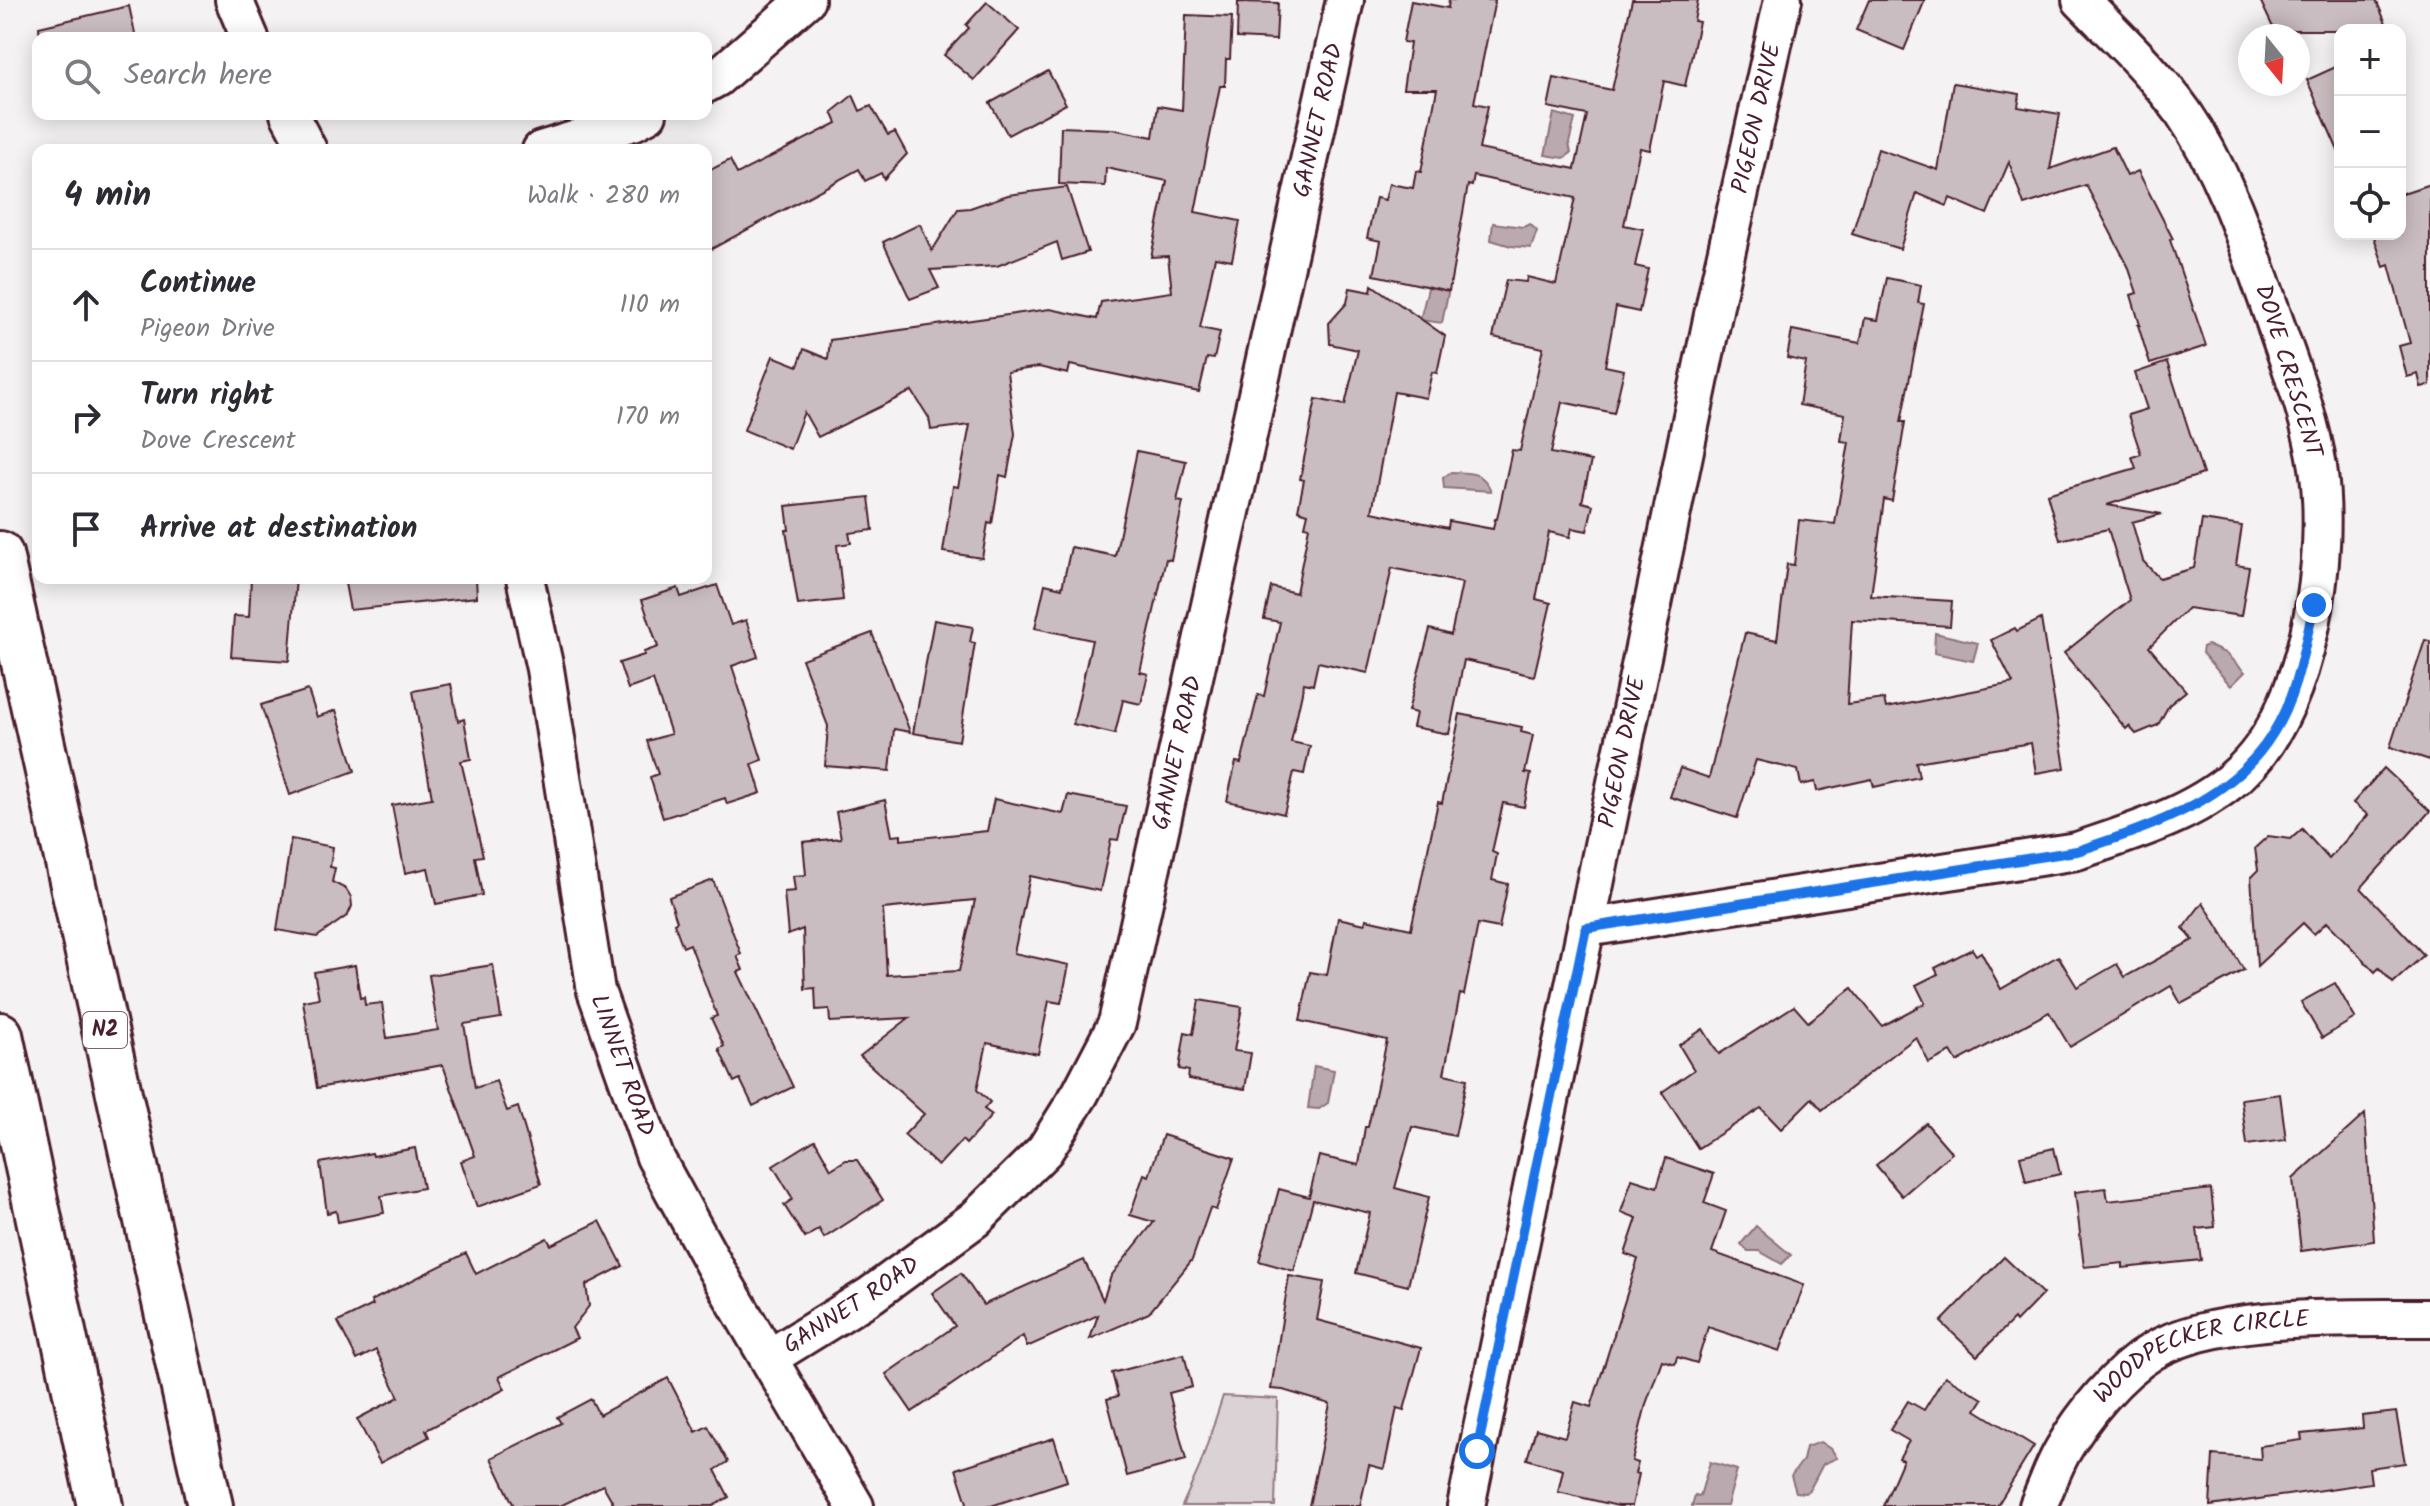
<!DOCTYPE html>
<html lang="en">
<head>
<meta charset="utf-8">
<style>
  :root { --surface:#fff; --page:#f2f2f3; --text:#2b2b33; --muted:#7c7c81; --line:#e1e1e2 }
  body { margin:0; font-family:Kalam,sans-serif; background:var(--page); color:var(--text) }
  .controls { position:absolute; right:24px; top:24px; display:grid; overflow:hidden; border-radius:16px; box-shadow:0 4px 20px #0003 }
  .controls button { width:72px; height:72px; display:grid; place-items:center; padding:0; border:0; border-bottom:2px solid var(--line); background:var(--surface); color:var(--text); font:40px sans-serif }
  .compass { position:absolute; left:2238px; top:24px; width:72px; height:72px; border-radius:50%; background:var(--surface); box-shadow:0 4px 20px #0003; rotate:162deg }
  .stop { position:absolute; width:24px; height:24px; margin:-18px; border:6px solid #1a73e8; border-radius:50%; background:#fff }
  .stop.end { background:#1a73e8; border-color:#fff; box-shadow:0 2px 8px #0008 }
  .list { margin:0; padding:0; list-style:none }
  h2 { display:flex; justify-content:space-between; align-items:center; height:104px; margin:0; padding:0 32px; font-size:34px }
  h2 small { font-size:26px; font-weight:400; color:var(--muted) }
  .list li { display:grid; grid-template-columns:52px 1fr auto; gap:24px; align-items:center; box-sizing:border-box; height:112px; padding:0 32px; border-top:2px solid var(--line) }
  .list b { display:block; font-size:30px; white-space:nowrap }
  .list p { margin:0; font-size:26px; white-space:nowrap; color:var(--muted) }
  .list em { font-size:26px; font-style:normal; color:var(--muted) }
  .icon { flex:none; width:44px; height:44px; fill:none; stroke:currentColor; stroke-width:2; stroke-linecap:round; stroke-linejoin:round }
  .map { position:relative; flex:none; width:2430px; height:1506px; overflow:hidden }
  .search { position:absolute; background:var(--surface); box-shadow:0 4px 20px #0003; left:32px; top:32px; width:680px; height:88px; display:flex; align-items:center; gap:20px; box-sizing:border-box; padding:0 28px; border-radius:16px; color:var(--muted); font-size:30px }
  .panel { position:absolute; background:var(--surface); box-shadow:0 4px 20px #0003; left:32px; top:144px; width:680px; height:440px; border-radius:16px }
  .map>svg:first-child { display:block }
  .green { fill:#dbd2d5; stroke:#927880; stroke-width:2 }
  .water { fill:#baa9ae; stroke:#8d727a; stroke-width:2 }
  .building { fill:#cabdc1; stroke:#4a1f2b; stroke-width:2; fill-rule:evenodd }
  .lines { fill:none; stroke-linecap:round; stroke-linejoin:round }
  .street-casing { stroke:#4a1f2b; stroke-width:42 }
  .highway-casing { stroke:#4a1f2b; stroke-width:50 }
  .street { stroke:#fff; stroke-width:36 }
  .highway { stroke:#fff; stroke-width:44 }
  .route { stroke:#1a73e8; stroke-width:10 }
  .labels { text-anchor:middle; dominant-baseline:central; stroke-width:6; stroke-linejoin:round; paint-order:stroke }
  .shield { fill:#fff; stroke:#80626b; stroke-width:2 }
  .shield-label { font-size:22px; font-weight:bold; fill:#4a1f2b }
  .street-label { font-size:24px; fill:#4a1f2b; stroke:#fff }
</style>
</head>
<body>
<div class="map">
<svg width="2430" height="1506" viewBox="0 0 2430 1506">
  <rect width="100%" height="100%" fill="#f4f2f2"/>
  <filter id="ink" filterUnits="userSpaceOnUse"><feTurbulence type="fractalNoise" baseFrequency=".0125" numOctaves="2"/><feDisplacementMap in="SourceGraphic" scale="16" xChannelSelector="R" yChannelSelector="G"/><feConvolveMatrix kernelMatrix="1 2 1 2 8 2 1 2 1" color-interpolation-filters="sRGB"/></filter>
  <g filter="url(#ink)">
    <polygon class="green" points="1223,1396 1278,1399 1275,1506 1182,1506 1200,1466"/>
    <g class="water">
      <polygon points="1554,113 1575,119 1569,143 1571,153 1564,158 1545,155"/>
      <polygon points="1493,223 1523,227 1530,224 1537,231 1531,248 1511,246 1491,240"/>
      <polygon points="1430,280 1450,283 1442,323 1420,320"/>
      <path d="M1451,472C1470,473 1483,471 1491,491L1444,488L1443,478Z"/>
      <polygon points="1935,633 1978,643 1973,661 1934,653"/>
      <polygon points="2207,645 2225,653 2245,672 2231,686 2202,653 2203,647"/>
      <polygon points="1314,1066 1334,1070 1328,1103 1319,1109 1308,1108"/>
      <polygon points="1756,1226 1791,1255 1782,1264 1759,1251 1748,1251 1741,1244"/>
      <polygon points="1820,1442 1832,1450 1837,1458 1823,1464 1810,1489 1805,1493 1796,1492 1791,1476 1803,1460 1806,1447"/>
      <polygon points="1710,1462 1737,1470 1727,1506 1692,1506 1695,1495 1700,1496"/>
    </g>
    <g class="building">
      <polygon points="1449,0 1495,0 1474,103 1488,106 1479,149 1575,169 1587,115 1548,107 1554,78 1612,90 1632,0 1698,0 1694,21 1699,22 1685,86 1664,81 1650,150 1640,148 1624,225 1643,229 1635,266 1648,269 1639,312 1616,307 1605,366 1624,370 1614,413 1562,402 1551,453 1591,461 1582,502 1593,505 1587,531 1572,528 1570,537 1549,532 1536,599 1551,603 1534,676 1464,660 1449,734 1413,727 1416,713 1408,711 1430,629 1451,635 1462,583 1392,568 1368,673 1318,662 1313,685 1304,683 1291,742 1310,746 1304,774 1294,772 1284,814 1227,801 1236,762 1241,763 1258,695 1264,696 1280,622 1264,619 1271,587 1296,593 1309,527 1305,526 1308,513 1298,510 1304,480 1300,479 1316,399 1345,405 1358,350 1330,344 1329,323 1347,303 1350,288 1371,292 1372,285 1445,336 1437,373 1432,372 1426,398 1394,392 1372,512 1448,528 1449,521 1493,529 1495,519 1497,519 1512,450 1520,451 1543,348 1493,337 1506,280 1526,282 1527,277 1556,284 1575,198 1474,176 1472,186 1468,185 1449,291 1374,275 1381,241 1367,238 1376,198 1385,200 1389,184 1413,188 1416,171 1421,172 1437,89 1403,89 1410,43 1403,42 1411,1 1448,8"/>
      <polygon points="1869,0 1925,0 1904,50 1856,30"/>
      <polygon points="2260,0 2376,0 2389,30 2294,30 2277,36"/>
      <polygon points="987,2 1019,30 974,80 944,55 969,28 966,25"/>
      <polygon points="1238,2 1278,3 1276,40 1237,38"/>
      <polygon points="129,6 136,38 40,38 39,27"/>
      <polygon points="1186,15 1232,17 1230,59 1226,59 1225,86 1220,86 1195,212 1240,221 1232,260 1215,257 1200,328 1220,332 1214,359 1207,358 1199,392 1070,365 1068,374 1039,367 1007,372 1015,434 1007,477 1000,475 992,524 988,523 982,558 943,552 953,486 958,487 970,425 931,430 929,418 912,391 818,437 804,412 790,449 744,430 773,356 798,366 804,349 828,359 830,340 1050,309 1097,319 1101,302 1172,292 1168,256 1151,257 1167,181 1106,168 1105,186 1059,184 1061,127 1112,129 1153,137 1158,106 1182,110"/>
      <polygon points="2340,65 2340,155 2307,80"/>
      <polygon points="1048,71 1066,104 1008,135 990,103"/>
      <polygon points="1953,83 2020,94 2018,107 2060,114 2050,169 2113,147 2127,176 2138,171 2173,239 2170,240 2206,346 2150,364 2138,325 2140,325 2131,295 2137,293 2128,266 2086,185 2024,205 2009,162 1987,214 1950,198 1947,206 1917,193 1900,249 1852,234 1878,149 1938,170"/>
      <polygon points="853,95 860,111 871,106 888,135 895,132 907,154 884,179 881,173 865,181 859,169 706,252 706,172 730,160 737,174 837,123 832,112"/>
      <polygon points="2430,184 2430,385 2421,387 2418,374 2407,377 2399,346 2410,343 2389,265 2384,267 2373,234 2400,234 2400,194"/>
      <polygon points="1067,187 1088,252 1062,260 1057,242 997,266 930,270 939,288 910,299 883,242 920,224 932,251 958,209 970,208 1008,195"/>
      <polygon points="1887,278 1921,285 1918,303 1924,304 1901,422 1905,422 1892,501 1884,499 1871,596 1952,601 1950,626 1852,620 1847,704 1884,699 1886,708 2013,683 1991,640 2015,628 2017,631 2041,619 2065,768 2036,773 2031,743 1916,762 1919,777 1874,787 1872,779 1817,791 1815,782 1801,785 1798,770 1756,760 1737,818 1670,797 1680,768 1709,778 1745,633 1777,640 1787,564 1794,565 1799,520 1835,524 1849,442 1841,441 1845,414 1799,405 1806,362 1787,358 1792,330 1860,343 1865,318 1878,320"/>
      <polygon points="2167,362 2203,474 2107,505 2162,514 2132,522 2143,561 2159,578 2194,568 2202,520 2242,526 2236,565 2249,567 2241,616 2188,608 2149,647 2186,691 2169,705 2158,725 2136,734 2129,726 2126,729 2064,653 2130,600 2108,529 2060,540 2047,494 2136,468 2132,457 2141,454 2128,415 2147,409 2135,373"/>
      <polygon points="1137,451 1186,461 1177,501 1183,502 1171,560 1166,559 1140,672 1148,674 1141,704 1123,700 1115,734 1073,724 1092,640 1035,628 1045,584 1062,588 1071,547 1115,556"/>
      <polygon points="869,497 873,530 849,533 851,543 837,545 843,600 798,605 786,530 789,530 786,506"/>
      <polygon points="251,578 296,578 289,661 231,657 234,616 249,617"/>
      <polygon points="344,578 476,578 477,597 350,610"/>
      <polygon points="717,585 731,625 746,620 758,657 732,666 762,760 752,764 761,793 727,804 725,798 663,818 650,777 658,774 647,741 671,734 653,680 628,689 619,663 644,655 644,652 658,647 642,600 678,588 681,597"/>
      <polygon points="934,620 973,627 970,642 975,643 959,741 913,733"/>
      <polygon points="872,633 910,732 894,729 890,771 825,766 828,726 802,659"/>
      <polygon points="2425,640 2430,641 2430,760 2390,747"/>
      <polygon points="451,684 458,721 464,719 471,759 461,761 483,856 475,857 482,895 436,904 428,868 405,873 392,805 432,798 413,691"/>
      <polygon points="308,690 317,717 336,710 355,771 290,795 261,705"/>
      <polygon points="1460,714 1522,727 1521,732 1533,735 1525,773 1531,774 1524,807 1503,803 1492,852 1497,854 1492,880 1508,884 1499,928 1478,924 1464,995 1460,994 1444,1074 1467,1079 1455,1136 1412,1127 1395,1188 1429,1197 1408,1286 1356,1273 1370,1213 1313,1200 1294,1271 1259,1261 1279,1189 1309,1197 1319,1156 1359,1165 1365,1127 1368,1127 1387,1040 1300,1021 1310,972 1327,975 1338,918 1365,924 1366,919 1411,929 1438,802 1442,803"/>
      <polygon points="2384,768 2430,811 2361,888 2424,955 2393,983 2379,968 2375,972 2327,922 2314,934 2303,923 2257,966 2251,877 2258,870 2255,848 2268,836 2291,839 2302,829 2329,859 2368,815 2353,803"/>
      <path d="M1068,795L1126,806L1118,840L1111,839L1100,891L1030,876L1014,953L1069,965L1061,1003L1049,1001L1038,1054L987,1043L977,1090L990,1102L984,1109L992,1115L966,1144L962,1140L938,1166L904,1135L924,1114L860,1056L909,1018L830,1022L829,1009L816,1010L815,988L805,989L803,929L788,935L784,892L795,891L793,876L806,875L803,842L841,838L836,812L885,800L892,836L901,835V840L987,831L994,799L1063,814ZM975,900L959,971L887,975L883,909Z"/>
      <polygon points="291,839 333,847 330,867 335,868 332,882 346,889 351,897 352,906 348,915 317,937 277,930"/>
      <polygon points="713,880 741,954 737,956 743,970 738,972 793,1087 753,1106 740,1079 734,1082 719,1049 724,1046 711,1018 717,1016 690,944 683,947 674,923 677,921 669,897"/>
      <polygon points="2203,902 2244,970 2181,1004 2171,986 2070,1047 2049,1012 1957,1062 1951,1052 1929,1063 1916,1037 1822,1110 1812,1098 1781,1129 1761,1108 1698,1148 1662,1092 1694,1070 1679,1045 1703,1029 1719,1054 1794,1006 1808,1022 1852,988 1882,1026 1925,1003 1916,985 1938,974 1935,968 1972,949 1976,955 1981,952 2001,989 2058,956 2077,987 2117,964 2125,977 2193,940 2183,928"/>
      <polygon points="355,965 360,998 364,997 365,1005 382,1003 387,1038 438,1030 429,975 493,965 501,1018 464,1024 475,1088 496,1081 507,1111 518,1107 541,1184 477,1207 461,1161 475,1156 443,1065 317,1088 303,1001 319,998 314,972"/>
      <polygon points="2335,983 2355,1018 2322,1038 2301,1002"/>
      <polygon points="1199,1000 1242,1007 1234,1051 1251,1053 1245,1089 1188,1079 1189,1071 1179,1069 1185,1032 1193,1034"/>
      <polygon points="2280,1094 2286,1140 2247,1145 2241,1099"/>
      <polygon points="2365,1114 2374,1241 2301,1251 2293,1179"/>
      <polygon points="1926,1123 1952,1153 1902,1196 1876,1165"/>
      <polygon points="1163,1135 1234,1158 1216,1210 1210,1208 1192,1260 1149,1313 1090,1339 1098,1315 1027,1347 1023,1336 912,1412 886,1374 955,1326 932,1293 961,1273 983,1305 1084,1260 1103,1300 1111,1276 1154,1222 1130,1215 1144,1174 1149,1176"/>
      <polygon points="815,1140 831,1169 846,1160 857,1160 883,1200 824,1238 819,1229 805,1238 784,1205 793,1199 773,1166"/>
      <polygon points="415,1148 423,1188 381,1196 384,1213 338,1222 336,1211 327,1213 320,1163 372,1153 373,1156"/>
      <polygon points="2054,1148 2060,1174 2026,1182 2020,1156"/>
      <polygon points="1666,1158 1714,1174 1704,1203 1726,1211 1712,1252 1804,1285 1780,1351 1708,1327 1697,1363 1677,1357 1675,1364 1662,1360 1646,1404 1632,1461 1638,1463 1635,1473 1639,1474 1632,1506 1618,1506 1558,1492 1563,1470 1527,1459 1536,1429 1565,1437 1575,1402 1591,1407 1638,1259 1625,1254 1637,1218 1621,1212 1632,1179 1657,1187"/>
      <polygon points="2106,1188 2108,1201 2211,1189 2215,1227 2197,1229 2201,1260 2123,1268 2123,1263 2084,1267 2075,1192"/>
      <polygon points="600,1221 623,1266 586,1285 589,1306 572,1328 577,1338 499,1377 505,1389 426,1430 429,1437 380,1463 357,1419 399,1397 376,1350 357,1360 338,1322 373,1305 371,1301 466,1253 476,1274 547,1238 551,1245"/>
      <polygon points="2004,1257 2043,1294 2016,1322 2014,1319 1977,1356 1941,1322"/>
      <polygon points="1289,1276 1324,1282 1317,1320 1421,1348 1404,1410 1397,1408 1384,1469 1369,1465 1360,1506 1309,1506 1330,1404 1283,1390 1271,1389"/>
      <polygon points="1184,1354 1192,1387 1169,1393 1186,1460 1127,1476 1107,1399 1118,1396 1112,1373"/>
      <polygon points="1945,1376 1983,1399 1976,1410 2034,1446 1997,1506 1883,1506 1903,1460 1899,1458 1909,1441 1890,1430 1908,1401 1924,1410"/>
      <polygon points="668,1378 696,1432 708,1426 728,1462 715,1470 729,1497 713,1506 615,1506 603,1485 560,1506 514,1506 491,1458 561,1423 557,1417 591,1399 599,1415"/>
      <polygon points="2396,1412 2405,1463 2369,1468 2371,1483 2210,1506 2213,1455 2261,1459 2260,1446 2302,1440 2301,1434 2363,1428 2362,1416"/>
      <polygon points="1054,1438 1067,1481 991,1506 968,1506 956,1469"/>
    </g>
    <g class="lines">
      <g class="street-casing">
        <g id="street">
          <polyline points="234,0 250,38"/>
          <polyline points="706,84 717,78 806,0"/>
          <polyline points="289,114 308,150"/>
          <polyline points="541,150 633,122 648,114"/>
          <path id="s1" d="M525,578L545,669L596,991L655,1157L716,1269L855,1506"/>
          <path d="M1586,928L2077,851C2135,831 2200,813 2244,769C2310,704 2331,555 2318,467C2309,409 2285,354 2267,299C2244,234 2222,169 2183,112C2154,72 2116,36 2081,0"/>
          <path id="s2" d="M769,1358L871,1295L975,1219L1045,1150L1080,1094L1117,1023L1345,0"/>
          <path id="s3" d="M1466,1506L1720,281L1783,0"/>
          <path id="s4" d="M2038,1506C2046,1488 2053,1467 2063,1450C2083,1415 2118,1372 2153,1351C2219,1312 2353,1319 2430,1318"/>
        </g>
      </g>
      <g class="highway-casing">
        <g id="highway">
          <polyline points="0,554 210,1506"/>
          <polyline points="0,1035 100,1506"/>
        </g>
      </g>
      <use href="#street" class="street"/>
      <use href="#highway" class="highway"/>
    </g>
  </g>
  <g class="lines" filter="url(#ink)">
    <path class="route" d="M1477,1451L1586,928L2077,851C2149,827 2231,802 2273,733C2297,695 2304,648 2314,605"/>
  </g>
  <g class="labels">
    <rect class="shield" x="83" y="1012" width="44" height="36" rx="6"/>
    <g class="shield-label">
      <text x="105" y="1030">N2</text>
    </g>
    <g class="street-label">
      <text stroke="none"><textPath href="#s3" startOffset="1418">PIGEON DRIVE</textPath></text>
      <text stroke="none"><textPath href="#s2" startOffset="1418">GANNET ROAD</textPath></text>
      <text transform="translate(2288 371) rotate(73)">DOVE CRESCENT</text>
      <text stroke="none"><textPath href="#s2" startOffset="770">GANNET ROAD</textPath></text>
      <text stroke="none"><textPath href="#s3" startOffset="770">PIGEON DRIVE</textPath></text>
      <text stroke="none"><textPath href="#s1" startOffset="498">LINNET ROAD</textPath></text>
      <text stroke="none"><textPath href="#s2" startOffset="98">GANNET ROAD</textPath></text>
      <text stroke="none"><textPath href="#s4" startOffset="240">WOODPECKER CIRCLE</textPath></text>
    </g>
  </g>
</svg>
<div class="controls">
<button>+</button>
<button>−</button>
<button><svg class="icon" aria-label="locate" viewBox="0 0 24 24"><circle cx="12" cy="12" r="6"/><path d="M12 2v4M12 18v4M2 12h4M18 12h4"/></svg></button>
</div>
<svg class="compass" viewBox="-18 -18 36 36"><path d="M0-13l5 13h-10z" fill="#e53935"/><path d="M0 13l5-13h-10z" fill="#7c7c81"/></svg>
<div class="stop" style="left:1477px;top:1451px"></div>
<div class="stop end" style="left:2314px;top:605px"></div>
<div class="search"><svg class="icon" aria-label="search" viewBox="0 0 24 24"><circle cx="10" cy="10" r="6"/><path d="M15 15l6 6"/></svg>Search here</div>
<section class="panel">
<h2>4 min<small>Walk · 280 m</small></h2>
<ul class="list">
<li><svg class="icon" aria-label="ahead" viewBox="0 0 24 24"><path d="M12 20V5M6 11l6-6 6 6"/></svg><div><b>Continue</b><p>Pigeon Drive</p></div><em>110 m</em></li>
<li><svg class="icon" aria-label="right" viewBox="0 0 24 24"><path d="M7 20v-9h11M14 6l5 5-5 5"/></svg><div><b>Turn right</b><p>Dove Crescent</p></div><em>170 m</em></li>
<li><svg class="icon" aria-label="arrive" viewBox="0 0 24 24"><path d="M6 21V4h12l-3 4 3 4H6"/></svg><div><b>Arrive at destination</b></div></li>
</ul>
</section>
</div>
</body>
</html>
